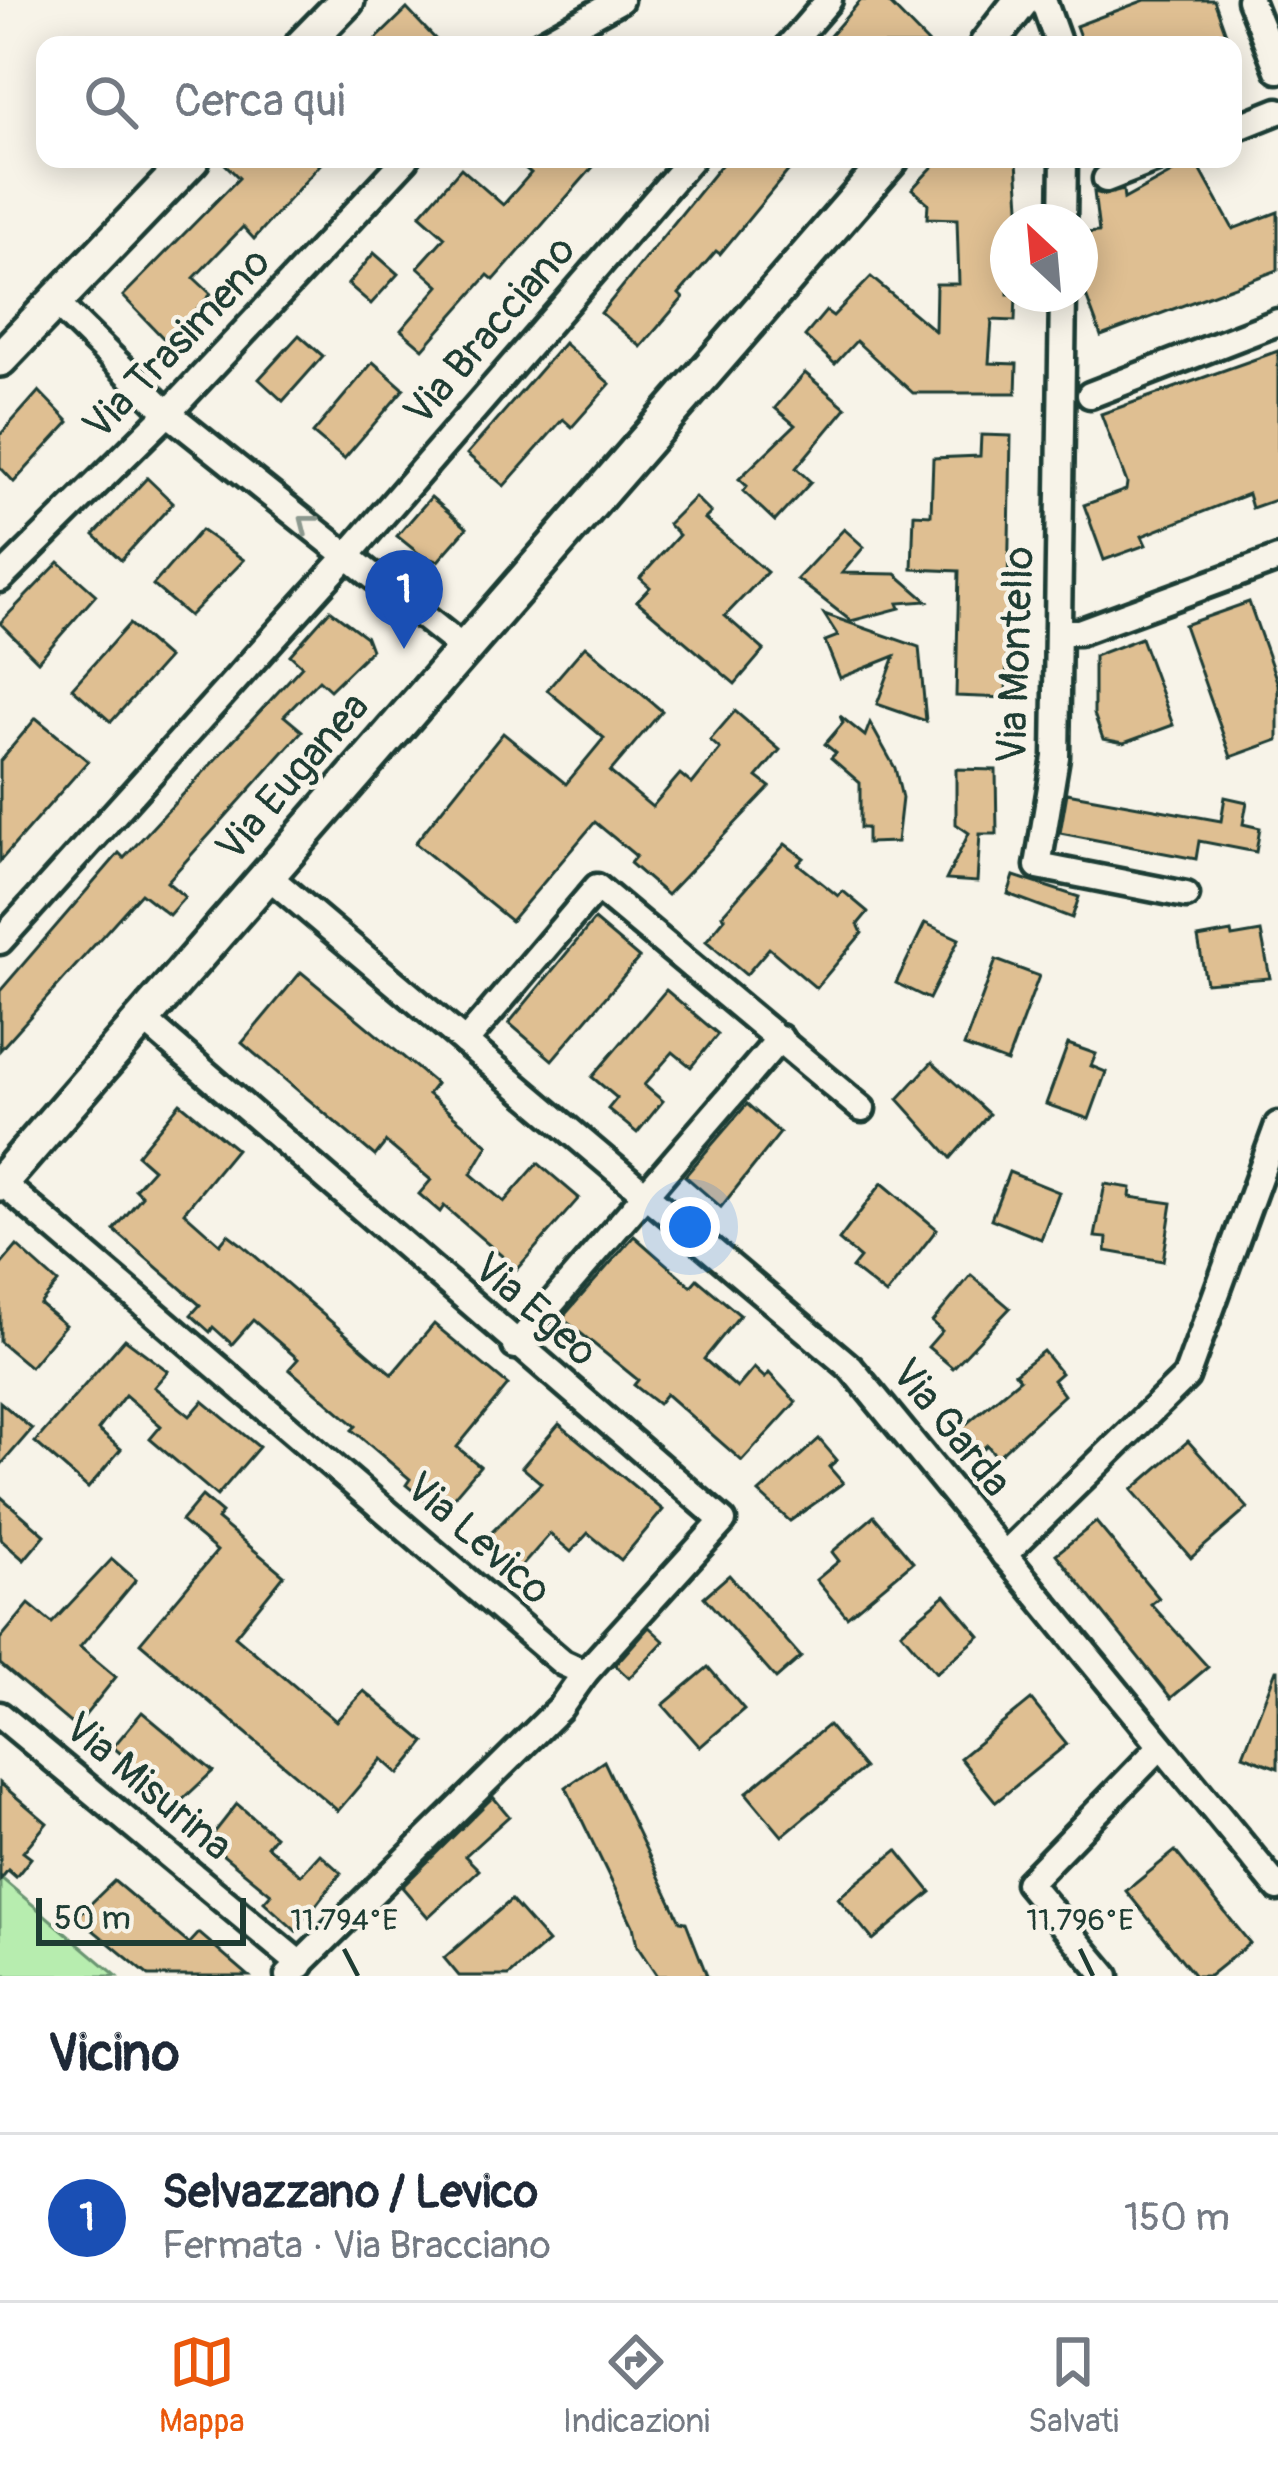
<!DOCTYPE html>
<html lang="it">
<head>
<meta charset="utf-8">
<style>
  :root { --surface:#fff; --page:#f2f2f3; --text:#1f2937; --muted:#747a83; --line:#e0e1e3; --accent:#ea580c }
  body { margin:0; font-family:Pangolin,sans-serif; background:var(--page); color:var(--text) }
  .compass { position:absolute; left:990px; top:204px; width:108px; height:108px; border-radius:50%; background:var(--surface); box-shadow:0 6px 30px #0003; rotate:334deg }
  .scale { position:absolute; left:36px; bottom:30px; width:210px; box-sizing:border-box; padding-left:12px; border:6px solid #1f3d34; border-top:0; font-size:33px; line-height:42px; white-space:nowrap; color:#1f3d34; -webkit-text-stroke:9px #f7f3e8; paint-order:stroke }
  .you { position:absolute; left:690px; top:1227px; width:42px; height:42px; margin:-30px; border:9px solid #fff; border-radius:50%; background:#1a73e8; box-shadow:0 0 0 18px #1a73e833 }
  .badge { display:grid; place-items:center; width:78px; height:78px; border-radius:50%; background:var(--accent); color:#fff; font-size:39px; font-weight:700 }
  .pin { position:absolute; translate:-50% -99px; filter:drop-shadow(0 3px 6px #0008) }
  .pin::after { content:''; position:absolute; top:63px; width:42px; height:36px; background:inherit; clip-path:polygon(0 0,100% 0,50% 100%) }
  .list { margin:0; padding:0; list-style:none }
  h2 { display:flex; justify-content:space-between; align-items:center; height:156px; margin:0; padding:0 48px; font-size:51px }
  h2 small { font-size:39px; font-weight:400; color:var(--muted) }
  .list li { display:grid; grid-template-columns:78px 1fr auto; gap:36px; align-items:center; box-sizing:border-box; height:168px; padding:0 48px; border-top:3px solid var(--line) }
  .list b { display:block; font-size:45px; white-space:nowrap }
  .list p { margin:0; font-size:39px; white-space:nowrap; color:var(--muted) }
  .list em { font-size:39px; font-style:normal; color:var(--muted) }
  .icon { flex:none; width:66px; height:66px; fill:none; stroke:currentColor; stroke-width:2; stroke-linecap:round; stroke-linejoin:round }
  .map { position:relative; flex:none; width:1278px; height:1976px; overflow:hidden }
  .search { position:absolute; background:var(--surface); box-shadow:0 6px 30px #0003; left:36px; right:36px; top:36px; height:132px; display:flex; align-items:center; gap:30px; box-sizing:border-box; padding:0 42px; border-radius:24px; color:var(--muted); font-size:45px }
  .sheet { height:324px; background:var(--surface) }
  nav { display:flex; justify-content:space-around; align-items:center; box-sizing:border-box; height:168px; border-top:3px solid var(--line); background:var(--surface); font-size:33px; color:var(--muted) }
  nav a { display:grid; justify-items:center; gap:6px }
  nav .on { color:var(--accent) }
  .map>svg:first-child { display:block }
  .green { fill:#b7edaf; stroke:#6b9572; stroke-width:3 }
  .building { fill:#dfbf92; stroke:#1f3d34; stroke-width:3 }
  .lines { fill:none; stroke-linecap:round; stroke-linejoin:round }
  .street-casing { stroke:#1f3d34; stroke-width:33 }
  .secondary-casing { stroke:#1f3d34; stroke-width:42 }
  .street { stroke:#f7f3e8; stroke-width:24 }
  .secondary { stroke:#f7f3e8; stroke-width:33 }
  .oneway { stroke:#8b988e }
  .ticks { fill:none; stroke:#1f3d34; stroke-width:4.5 }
  .labels { text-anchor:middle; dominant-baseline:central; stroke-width:9; stroke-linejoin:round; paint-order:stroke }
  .street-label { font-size:42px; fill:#1f3d34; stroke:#f7f3e8 }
  .ticks-label { font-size:30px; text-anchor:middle; fill:#1f3d34; stroke:#f7f3e8; stroke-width:9; stroke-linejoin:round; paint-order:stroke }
</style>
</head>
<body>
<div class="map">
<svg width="1278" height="1976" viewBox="0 0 1278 1976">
  <rect width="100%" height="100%" fill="#f7f3e8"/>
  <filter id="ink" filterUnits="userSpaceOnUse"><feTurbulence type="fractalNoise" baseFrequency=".00833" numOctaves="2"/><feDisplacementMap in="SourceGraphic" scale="24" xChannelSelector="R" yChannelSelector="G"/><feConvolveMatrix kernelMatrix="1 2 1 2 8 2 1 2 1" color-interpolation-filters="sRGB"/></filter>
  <g filter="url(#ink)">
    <polygon class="green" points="0,1877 117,1976 0,1976"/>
    <g class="building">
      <polygon points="861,0 886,0 930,45 822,45"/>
      <polygon points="1145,0 1214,0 1230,45 1083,45 1076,26"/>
      <polygon points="407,9 441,45 370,45"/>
      <polygon points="220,159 325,159 254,239 243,227 194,278 211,294 167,342 123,296 239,178"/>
      <polygon points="514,159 600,159 494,280 488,275 423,349 401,330 439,286 418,267 445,237 420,215 461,168 503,205 531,173"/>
      <polygon points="726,159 798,159 720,254 716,251 679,294 683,298 641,347 601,313"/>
      <polygon points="940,159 1017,161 1021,222 1008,222 1008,294 1016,294 1015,321 992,320 989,363 1017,364 1016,393 913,393 856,341 835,364 805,336 826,311 833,316 871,277 935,331 936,284 959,284 957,219 927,218 928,203 912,189"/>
      <polygon points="1195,160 1233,229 1278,212 1278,270 1101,336 1081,282 1086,280 1086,233 1099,232 1094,192 1105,195 1123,190 1124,199"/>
      <polygon points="374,253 398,274 371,304 348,284"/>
      <polygon points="299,335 323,356 283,401 259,379"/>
      <polygon points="564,343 610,384 572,427 563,419 504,486 467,454"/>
      <polygon points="1278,351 1278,499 1252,508 1248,494 1142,536 1146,545 1104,560 1084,505 1126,490 1127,483 1101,414"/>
      <polygon points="373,362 404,389 344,459 313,433"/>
      <polygon points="805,373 846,408 796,468 811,482 775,521 743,491 747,486 739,479 795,425 775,408"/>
      <polygon points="39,391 69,422 14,482 0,467 0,435"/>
      <polygon points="981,435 1011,436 1006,698 956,696 959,571 912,569 914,514 931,515 933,458 980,456"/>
      <polygon points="147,478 173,503 121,560 94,535"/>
      <polygon points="431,497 467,528 438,561 423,557 397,536"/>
      <polygon points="695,497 711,513 705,519 767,572 725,616 764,650 735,684 637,601 650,587 640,578 679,535 668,524"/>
      <polygon points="844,529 864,547 842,573 896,574 927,601 898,603 900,608 851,621 797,579"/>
      <polygon points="201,530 244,560 189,616 153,585"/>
      <polygon points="59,562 96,595 38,661 0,623"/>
      <polygon points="1249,602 1278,684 1278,740 1231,757 1184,625"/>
      <polygon points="330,610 366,637 371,650 330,690 319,680 284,716 302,731 167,882 185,897 169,915 141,893 0,1050 0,991 119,853 124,858 302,666 290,655"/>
      <polygon points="824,614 919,647 926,721 877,704 895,656 840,678 825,641 838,636"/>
      <polygon points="129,624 168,658 111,722 72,688"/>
      <polygon points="1141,638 1173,725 1124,743 1103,739 1094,714 1094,656"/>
      <polygon points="585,646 662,711 610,772 652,807 680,774 692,784 720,749 710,740 735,711 780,750 757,777 770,787 667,895 630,863 636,856 595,822 511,921 415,843 503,733 566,784 604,738 547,690"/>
      <polygon points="840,716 865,736 870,723 895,768 902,798 897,842 867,843 867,828 860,828 860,783 831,758 836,753 825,744 843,723"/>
      <polygon points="36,718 88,761 0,861 0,761"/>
      <polygon points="956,769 996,770 997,834 980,834 977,882 946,880 969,833 956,824"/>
      <polygon points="1067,793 1221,821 1225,797 1247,802 1243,824 1260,828 1256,852 1199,841 1196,859 1060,833"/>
      <polygon points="785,844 804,858 798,864 838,896 843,891 868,912 858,924 862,933 816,988 769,948 746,975 706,941 725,918 722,915"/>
      <polygon points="1014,876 1079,897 1072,918 1008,894"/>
      <polygon points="594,920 639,958 552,1060 509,1023"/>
      <polygon points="925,923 959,939 929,999 896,983"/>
      <polygon points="1231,932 1232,937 1261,932 1270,978 1206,983 1198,938"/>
      <polygon points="996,960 1039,976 1007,1062 964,1046"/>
      <polygon points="301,972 436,1084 428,1094 488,1145 471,1174 504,1202 538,1163 579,1198 517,1269 444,1206 440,1212 419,1194 431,1180 386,1142 375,1156 242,1043"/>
      <polygon points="666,990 718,1034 691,1067 673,1052 644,1085 663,1101 637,1133 608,1109 617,1098 592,1077"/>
      <polygon points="1068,1044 1096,1054 1091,1066 1106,1072 1089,1119 1046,1104"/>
      <polygon points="932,1062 989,1114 951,1158 898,1099"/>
      <polygon points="180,1103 236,1149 184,1212 220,1244 228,1234 241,1244 392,1374 434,1324 508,1385 457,1447 480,1466 440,1513 406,1485 410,1479 352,1430 356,1426 289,1369 298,1359 253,1320 232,1344 213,1327 210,1332 191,1315 200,1305 114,1230 142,1196 135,1189 153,1169 137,1155"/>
      <polygon points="747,1104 780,1133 721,1207 685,1176"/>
      <polygon points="1009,1172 1059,1192 1041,1239 991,1219"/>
      <polygon points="882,1183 937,1229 886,1295 852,1268 860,1258 839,1240"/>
      <polygon points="1105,1184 1131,1188 1130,1197 1172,1203 1163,1261 1106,1251 1107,1238 1095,1237"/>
      <polygon points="634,1236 691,1286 697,1279 740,1315 704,1359 737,1388 754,1368 765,1378 769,1373 796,1402 742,1461 666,1394 658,1404 634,1385 638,1380 562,1318"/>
      <polygon points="17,1246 58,1283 40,1304 65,1325 30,1367 0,1342 0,1266"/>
      <polygon points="971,1275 1010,1308 953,1368 928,1347 942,1331 932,1322"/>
      <polygon points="125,1339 168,1371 154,1387 190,1416 203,1401 259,1447 217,1496 150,1439 161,1426 125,1395 98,1430 121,1449 88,1488 35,1442"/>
      <polygon points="1043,1351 1061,1373 1053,1380 1064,1395 997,1457 987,1445 979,1452 960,1429 1020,1379 1015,1373"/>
      <polygon points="0,1402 32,1429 0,1466"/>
      <polygon points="559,1424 663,1510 621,1560 588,1533 571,1552 550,1534 515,1574 480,1544 541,1483 522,1467"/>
      <polygon points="819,1439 837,1460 829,1467 843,1483 790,1521 759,1493"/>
      <polygon points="1188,1441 1248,1508 1191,1558 1132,1490"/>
      <polygon points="0,1496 45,1535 24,1560 0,1539"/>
      <polygon points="202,1496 222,1513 217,1519 284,1575 235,1636 336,1721 364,1691 425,1742 399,1774 382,1759 338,1811 140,1643 217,1551 181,1521"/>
      <polygon points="874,1516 913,1562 847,1617 816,1580 839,1561 832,1552"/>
      <polygon points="1096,1522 1159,1598 1151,1604 1208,1667 1171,1698 1056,1554"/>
      <polygon points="112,1559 136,1580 80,1647 116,1677 79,1723 70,1723 0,1664 0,1639 29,1604 52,1623"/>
      <polygon points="729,1575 801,1657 776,1679 704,1597"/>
      <polygon points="945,1595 980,1636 936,1673 901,1632"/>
      <polygon points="649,1627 664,1641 629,1678 615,1665"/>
      <polygon points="708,1667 744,1709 700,1747 663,1705"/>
      <polygon points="1276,1670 1278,1670 1278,1768 1243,1755"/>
      <polygon points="1031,1700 1067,1744 996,1802 960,1758"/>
      <polygon points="142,1712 213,1771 179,1803 113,1747"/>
      <polygon points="828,1725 864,1768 782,1836 746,1793"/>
      <polygon points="604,1761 680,1921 686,1922 707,1976 657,1976 637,1946 633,1926 566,1787"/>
      <polygon points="0,1783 47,1823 23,1852 31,1858 16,1877 8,1870 0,1880"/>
      <polygon points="493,1797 509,1816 465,1856 479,1870 428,1917 402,1887"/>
      <polygon points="237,1804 275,1836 267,1846 301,1875 320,1854 341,1873 296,1931 264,1902 271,1894 207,1842"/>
      <polygon points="897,1850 931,1892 873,1940 838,1898"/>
      <polygon points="1175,1851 1250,1943 1209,1976 1195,1976 1126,1891"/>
      <polygon points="114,1881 189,1944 199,1933 249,1976 149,1976 77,1917"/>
      <polygon points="511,1900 548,1942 509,1976 459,1976 444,1958"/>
    </g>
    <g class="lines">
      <g class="street-casing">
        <g id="street">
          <polyline points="1043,0 1059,45"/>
          <polyline points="1250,0 1278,70"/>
          <polyline points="539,45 620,0"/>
          <polyline points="790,45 829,0"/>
          <polyline points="1233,129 1278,111"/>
          <polyline points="1106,179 1157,159"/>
          <polyline points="1063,222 1064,159"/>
          <polyline points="1063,294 1056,757 1038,866 1186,895"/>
          <polyline points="54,301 168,413 464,649"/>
          <polyline points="1090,395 1278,322"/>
          <polyline points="0,579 168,413 406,159"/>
          <polyline points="1058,632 1079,632 1278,559"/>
          <polyline points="267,875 851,1368 1278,1888"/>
          <polyline points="0,941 348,555 691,159"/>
          <polyline points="143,1019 723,1521 585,1673"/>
          <polyline points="465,1042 597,887 862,1109"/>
          <polyline points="1,1182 563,1663 585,1673 560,1708 288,1976"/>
          <polyline points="515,1346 780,1038"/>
          <polyline points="1004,1555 1186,1377 1278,1125"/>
          <polyline points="0,1715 301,1965"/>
          <polyline points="1106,1976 1028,1883 1161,1746"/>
        </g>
      </g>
      <g class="secondary-casing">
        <g id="secondary">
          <polyline points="303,45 347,0"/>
          <polyline points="987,45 1022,0"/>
          <polyline points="0,359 192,159"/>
          <polyline points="0,1183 891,159"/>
        </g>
      </g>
      <use href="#street" class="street"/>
      <use href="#secondary" class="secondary"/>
    </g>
    <defs><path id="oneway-chevron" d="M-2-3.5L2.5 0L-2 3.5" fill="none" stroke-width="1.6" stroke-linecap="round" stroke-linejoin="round" transform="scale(3)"/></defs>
    <use class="oneway" href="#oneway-chevron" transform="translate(307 523) rotate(-142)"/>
  </g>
  <path class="ticks" d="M344,1949L358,1976M1080,1949L1093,1976"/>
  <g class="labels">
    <g class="street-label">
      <text transform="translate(490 331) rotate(-49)">Via Bracciano</text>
      <text transform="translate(177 344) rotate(-46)">Via Trasimeno</text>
      <text transform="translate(1016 655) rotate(-88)">Via Montello</text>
      <text transform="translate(293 777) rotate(-49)">Via Euganea</text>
      <text transform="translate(535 1310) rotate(41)">Via Egeo</text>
      <text transform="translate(951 1428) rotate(51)">Via Garda</text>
      <text transform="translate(478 1539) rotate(41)">Via Levico</text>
      <text transform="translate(148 1787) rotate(40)">Via Misurina</text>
    </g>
  </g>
  <g class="ticks-label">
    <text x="344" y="1930">11.794°E</text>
    <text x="1080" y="1930">11.796°E</text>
  </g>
</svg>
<svg class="compass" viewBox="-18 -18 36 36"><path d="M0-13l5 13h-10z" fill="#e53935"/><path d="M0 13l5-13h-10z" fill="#747a83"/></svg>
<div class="scale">50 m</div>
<div class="you"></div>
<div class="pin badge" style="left:404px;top:649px;background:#1a4fb4">1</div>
<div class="search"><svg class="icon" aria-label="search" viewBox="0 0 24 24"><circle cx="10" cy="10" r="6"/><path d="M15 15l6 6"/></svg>Cerca qui</div>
</div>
<section class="sheet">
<h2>Vicino<small></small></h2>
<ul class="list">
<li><span class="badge" style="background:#1a4fb4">1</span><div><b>Selvazzano / Levico</b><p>Fermata · Via Bracciano</p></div><em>150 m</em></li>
</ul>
</section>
<nav>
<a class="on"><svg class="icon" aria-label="map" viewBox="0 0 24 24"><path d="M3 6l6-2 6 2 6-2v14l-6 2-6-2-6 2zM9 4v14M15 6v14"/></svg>Mappa</a>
<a><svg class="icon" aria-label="directions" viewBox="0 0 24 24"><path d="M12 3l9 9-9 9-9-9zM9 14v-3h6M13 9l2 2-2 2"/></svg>Indicazioni</a>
<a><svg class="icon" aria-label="saved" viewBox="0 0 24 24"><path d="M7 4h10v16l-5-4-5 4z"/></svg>Salvati</a>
</nav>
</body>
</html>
